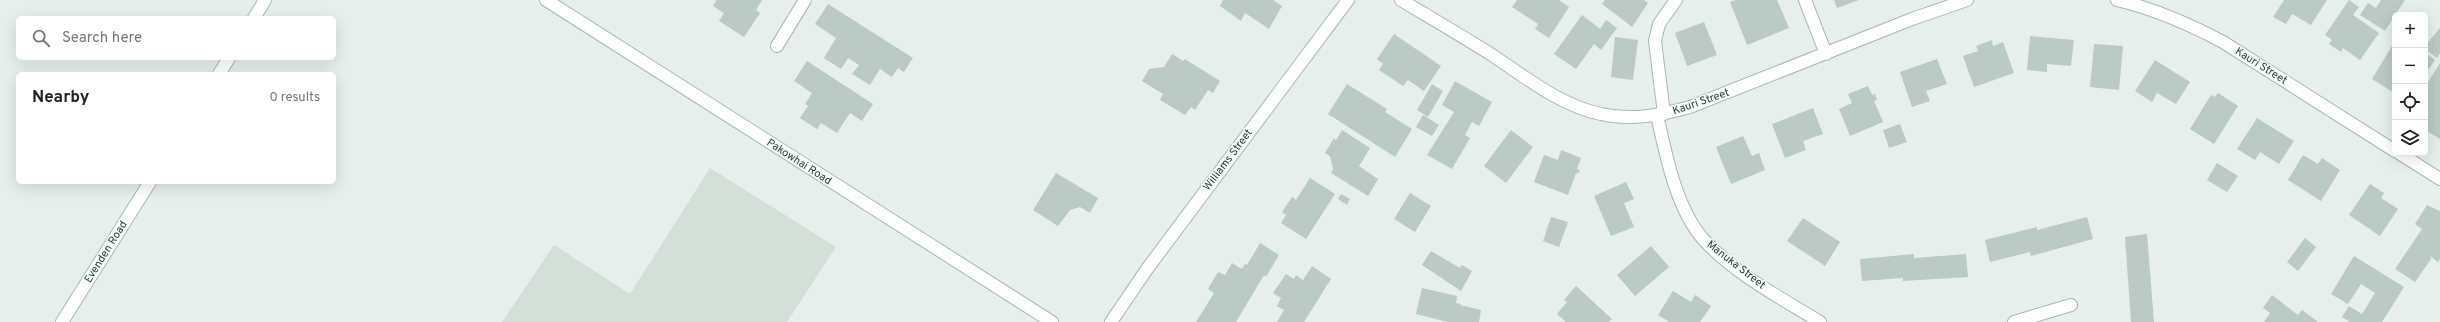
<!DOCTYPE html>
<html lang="en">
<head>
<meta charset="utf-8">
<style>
  :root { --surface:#fff; --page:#f2f2f2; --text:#222; --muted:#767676; --line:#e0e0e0 }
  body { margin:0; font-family:Overpass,sans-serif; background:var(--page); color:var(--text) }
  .controls { position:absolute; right:12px; top:12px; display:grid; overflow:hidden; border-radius:6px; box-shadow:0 4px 16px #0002 }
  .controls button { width:36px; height:36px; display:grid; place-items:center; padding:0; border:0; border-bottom:1px solid var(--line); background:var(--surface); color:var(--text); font:20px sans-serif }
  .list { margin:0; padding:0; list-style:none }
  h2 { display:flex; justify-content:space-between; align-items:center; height:52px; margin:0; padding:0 16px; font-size:17px }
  h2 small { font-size:13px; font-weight:400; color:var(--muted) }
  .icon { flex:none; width:22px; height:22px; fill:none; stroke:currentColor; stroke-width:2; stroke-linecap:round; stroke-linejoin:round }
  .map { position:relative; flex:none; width:2440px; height:322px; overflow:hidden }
  .search { position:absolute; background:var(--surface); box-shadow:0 4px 16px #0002; left:16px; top:16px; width:320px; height:44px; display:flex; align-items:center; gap:10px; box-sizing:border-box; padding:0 14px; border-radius:6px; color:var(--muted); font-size:15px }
  .panel { position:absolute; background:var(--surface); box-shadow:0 4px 16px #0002; left:16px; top:72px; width:320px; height:112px; border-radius:6px }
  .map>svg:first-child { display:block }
  .built { fill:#d4dfda }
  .building { fill:#bbcac4 }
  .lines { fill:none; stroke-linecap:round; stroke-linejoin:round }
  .service-casing { stroke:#a8b8b2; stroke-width:14 }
  .minor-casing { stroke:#a8b8b2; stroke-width:14 }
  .secondary-casing { stroke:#a4bbb3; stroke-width:14 }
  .service { stroke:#fff; stroke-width:12 }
  .minor { stroke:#fff; stroke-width:12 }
  .secondary { stroke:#fff; stroke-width:12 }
  .labels { text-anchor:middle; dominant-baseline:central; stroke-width:3; stroke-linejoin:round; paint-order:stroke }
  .street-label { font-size:11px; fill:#24423a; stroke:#f7fbf9 }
</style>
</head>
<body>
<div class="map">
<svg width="2440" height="322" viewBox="0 0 2440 322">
  <rect width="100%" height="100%" fill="#e6efeb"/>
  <polygon class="built" points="710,168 836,247 787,322 502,322 554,245 630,294"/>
  <g class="building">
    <polygon points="715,0 762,0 756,10 760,13 744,37 719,21 724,13 713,6 716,1"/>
    <polygon points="1223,0 1273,0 1282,6 1269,29 1245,13 1241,21 1220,6"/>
    <polygon points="1517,0 1559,0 1569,7 1549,38 1535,29 1538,24 1512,7"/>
    <polygon points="1605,0 1644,0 1648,3 1632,27 1602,4"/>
    <polygon points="1736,0 1777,0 1789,28 1747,45 1730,2"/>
    <polygon points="1834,0 1859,0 1837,8"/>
    <polygon points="2284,0 2327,0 2311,25 2292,14 2286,24 2273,17"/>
    <polygon points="2349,0 2359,7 2353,15 2379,33 2360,60 2343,48 2341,52 2329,44 2332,40 2325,35"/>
    <polygon points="2381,0 2405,0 2385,31 2360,15 2368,3 2376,8"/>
    <polygon points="828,4 913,58 904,72 898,68 892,77 880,69 870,85 852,74 859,65 848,58 841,69 824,58 836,38 815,24"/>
    <polygon points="1582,15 1600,29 1606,20 1617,28 1601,50 1594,44 1576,69 1554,54"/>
    <polygon points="1704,22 1717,55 1687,66 1675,33"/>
    <polygon points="2440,28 2440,53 2437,58 2425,49 2425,46"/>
    <polygon points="1394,34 1441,66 1424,91 1408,80 1403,86 1379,70 1383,64 1377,59"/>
    <polygon points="2030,36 2074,40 2071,66 2047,64 2047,72 2027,70"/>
    <polygon points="1615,37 1638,40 1633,80 1611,77"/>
    <polygon points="1992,40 1993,46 2003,42 2014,73 1974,87 1963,56 1978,51 1976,46"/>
    <polygon points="2395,41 2395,92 2394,93 2372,79"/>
    <polygon points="2094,44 2123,46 2119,90 2090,87"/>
    <polygon points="1172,54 1183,61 1185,59 1220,81 1213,93 1208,90 1195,110 1191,107 1185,115 1160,100 1163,94 1142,81 1149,69 1164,67"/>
    <polygon points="2429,55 2435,60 2427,71 2425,70 2425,60"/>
    <polygon points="1937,59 1947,84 1926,91 1930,101 1912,107 1900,72"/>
    <polygon points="2155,60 2190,82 2176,104 2157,93 2152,102 2135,91"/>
    <polygon points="807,61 873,104 862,121 850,113 837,133 821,123 817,129 800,118 808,106 805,104 812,93 794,81"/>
    <polygon points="2440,63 2440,139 2425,130 2425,87"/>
    <polygon points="1455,81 1492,102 1479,126 1472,122 1465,135 1470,138 1452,169 1427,155 1454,112 1442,105"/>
    <polygon points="1347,84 1387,109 1385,112 1412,129 1395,157 1328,114"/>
    <polygon points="1432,84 1443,91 1428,117 1417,110"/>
    <polygon points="1868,86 1872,95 1875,94 1877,100 1874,101 1883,122 1850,136 1839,109 1852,103 1848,94"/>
    <polygon points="2218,93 2238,106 2214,144 2190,129 2211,95 2215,97"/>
    <polygon points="1813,108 1823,134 1803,141 1806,150 1785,158 1772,124"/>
    <polygon points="1423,115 1439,125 1432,136 1416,127"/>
    <polygon points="2257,118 2294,141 2279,164 2260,152 2255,160 2237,149"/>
    <polygon points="1900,124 1907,142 1889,148 1883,130"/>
    <polygon points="1342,130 1370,148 1359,166 1378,179 1368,196 1331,173 1333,169 1330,156 1325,153 1334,138 1336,140"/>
    <polygon points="1511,130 1533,147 1506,183 1484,166"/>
    <polygon points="1743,136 1752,156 1759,153 1765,170 1731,184 1716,147"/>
    <polygon points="1561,150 1581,158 1577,169 1580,170 1578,174 1576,173 1568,195 1534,182 1544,155 1558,160"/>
    <polygon points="2303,155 2318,164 2322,158 2340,170 2321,201 2288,180"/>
    <polygon points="2217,163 2238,176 2227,192 2207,180"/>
    <polygon points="1056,173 1098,198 1090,213 1080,207 1070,210 1058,226 1033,210"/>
    <polygon points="1310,178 1335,194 1306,239 1281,223 1286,215 1282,212 1292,197 1296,200"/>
    <polygon points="1626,182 1634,199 1624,203 1634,227 1611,236 1594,196"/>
    <polygon points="2370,184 2384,193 2381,198 2398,209 2380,236 2349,215"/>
    <polygon points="1410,193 1431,206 1415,232 1394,219"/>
    <polygon points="1341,194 1350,199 1347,205 1338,199"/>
    <polygon points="2427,205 2440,211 2440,259 2438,262 2430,256 2431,259 2415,282 2395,269 2422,229 2415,224"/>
    <polygon points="1551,217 1568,222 1559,247 1543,241"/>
    <polygon points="2087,217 2093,239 2031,256 2030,252 1990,262 1985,240 2037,227 2037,230"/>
    <polygon points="1803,218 1840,242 1825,266 1787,241"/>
    <polygon points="2147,234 2154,322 2131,322 2125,237"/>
    <polygon points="2305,238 2316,247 2298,271 2287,262"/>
    <polygon points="1260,243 1279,255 1266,277 1264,275 1236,322 1196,322 1214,293 1208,289 1218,272 1225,275 1232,263 1242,269 1245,264 1247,265"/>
    <polygon points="1651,246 1669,267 1635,296 1617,275"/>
    <polygon points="1431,251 1460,268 1462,265 1472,271 1461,291 1422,265"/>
    <polygon points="1914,254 1914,258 1966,254 1968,277 1903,281 1903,278 1862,281 1860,259"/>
    <polygon points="2354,256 2404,287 2382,322 2350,322 2342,317 2349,306 2362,314 2375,293 2361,284 2348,304 2331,294"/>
    <polygon points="1312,266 1331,279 1304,322 1277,322 1284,310 1277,306 1281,298 1273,293 1286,274 1294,279 1296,275 1303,280"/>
    <polygon points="1576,286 1612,319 1609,322 1566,322 1557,314 1567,302 1564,300"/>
    <polygon points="1422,288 1457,296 1456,303 1461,304 1460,305 1481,310 1479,322 1448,322 1416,314"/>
    <polygon points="1673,291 1691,302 1695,295 1711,306 1700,322 1669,322 1658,315"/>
    <polygon points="2272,295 2298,315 2302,310 2318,322 2264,322 2270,313 2263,308"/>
  </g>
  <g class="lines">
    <g class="service-casing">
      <g id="service">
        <polyline points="1805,0 1826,54"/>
        <polyline points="777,46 805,0"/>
        <polyline points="1664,114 1655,41 1659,24 1676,0"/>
      </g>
    </g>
    <g class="minor-casing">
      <g id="minor">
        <path d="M1401,0C1431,18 1462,36 1492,55C1525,77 1561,106 1601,114C1631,121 1661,115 1690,107L1912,19L1967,0"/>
        <path d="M2117,0C2155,9 2189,24 2223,42L2395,151"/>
        <path d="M1657,115C1666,155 1676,209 1704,240C1735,274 1781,298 1820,322"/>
        <polyline points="2399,153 2440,179"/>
        <polyline points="1111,322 1147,269 1348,0"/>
        <polyline points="2014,322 2071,305"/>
      </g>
    </g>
    <g class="secondary-casing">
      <g id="secondary">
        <polyline points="546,0 1052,322"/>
        <polyline points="254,18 265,0"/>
        <polyline points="219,74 229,58"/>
        <polyline points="62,322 150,182"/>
      </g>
    </g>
    <use href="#service" class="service"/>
    <use href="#minor" class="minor"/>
    <use href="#secondary" class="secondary"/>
  </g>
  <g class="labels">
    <g class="street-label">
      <text transform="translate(2261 66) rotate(32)">Kauri Street</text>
      <text transform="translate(1701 102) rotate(-19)">Kauri Street</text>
      <text transform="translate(1228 160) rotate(-53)">Williams Street</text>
      <text transform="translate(799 162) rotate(33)">Pakowhai Road</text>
      <text transform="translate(106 252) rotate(-58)">Evenden Road</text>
      <text transform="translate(1736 265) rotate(38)">Manuka Street</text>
    </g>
  </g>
</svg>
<div class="controls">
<button>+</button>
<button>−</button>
<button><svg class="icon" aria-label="locate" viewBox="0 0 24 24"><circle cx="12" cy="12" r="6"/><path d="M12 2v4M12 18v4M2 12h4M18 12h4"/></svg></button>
<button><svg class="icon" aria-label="layers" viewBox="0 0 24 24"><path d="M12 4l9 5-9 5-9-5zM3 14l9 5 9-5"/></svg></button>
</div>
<div class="search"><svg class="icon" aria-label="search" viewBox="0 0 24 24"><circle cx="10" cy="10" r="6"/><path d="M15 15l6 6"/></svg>Search here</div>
<section class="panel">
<h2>Nearby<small>0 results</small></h2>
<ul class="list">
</ul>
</section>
</div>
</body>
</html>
